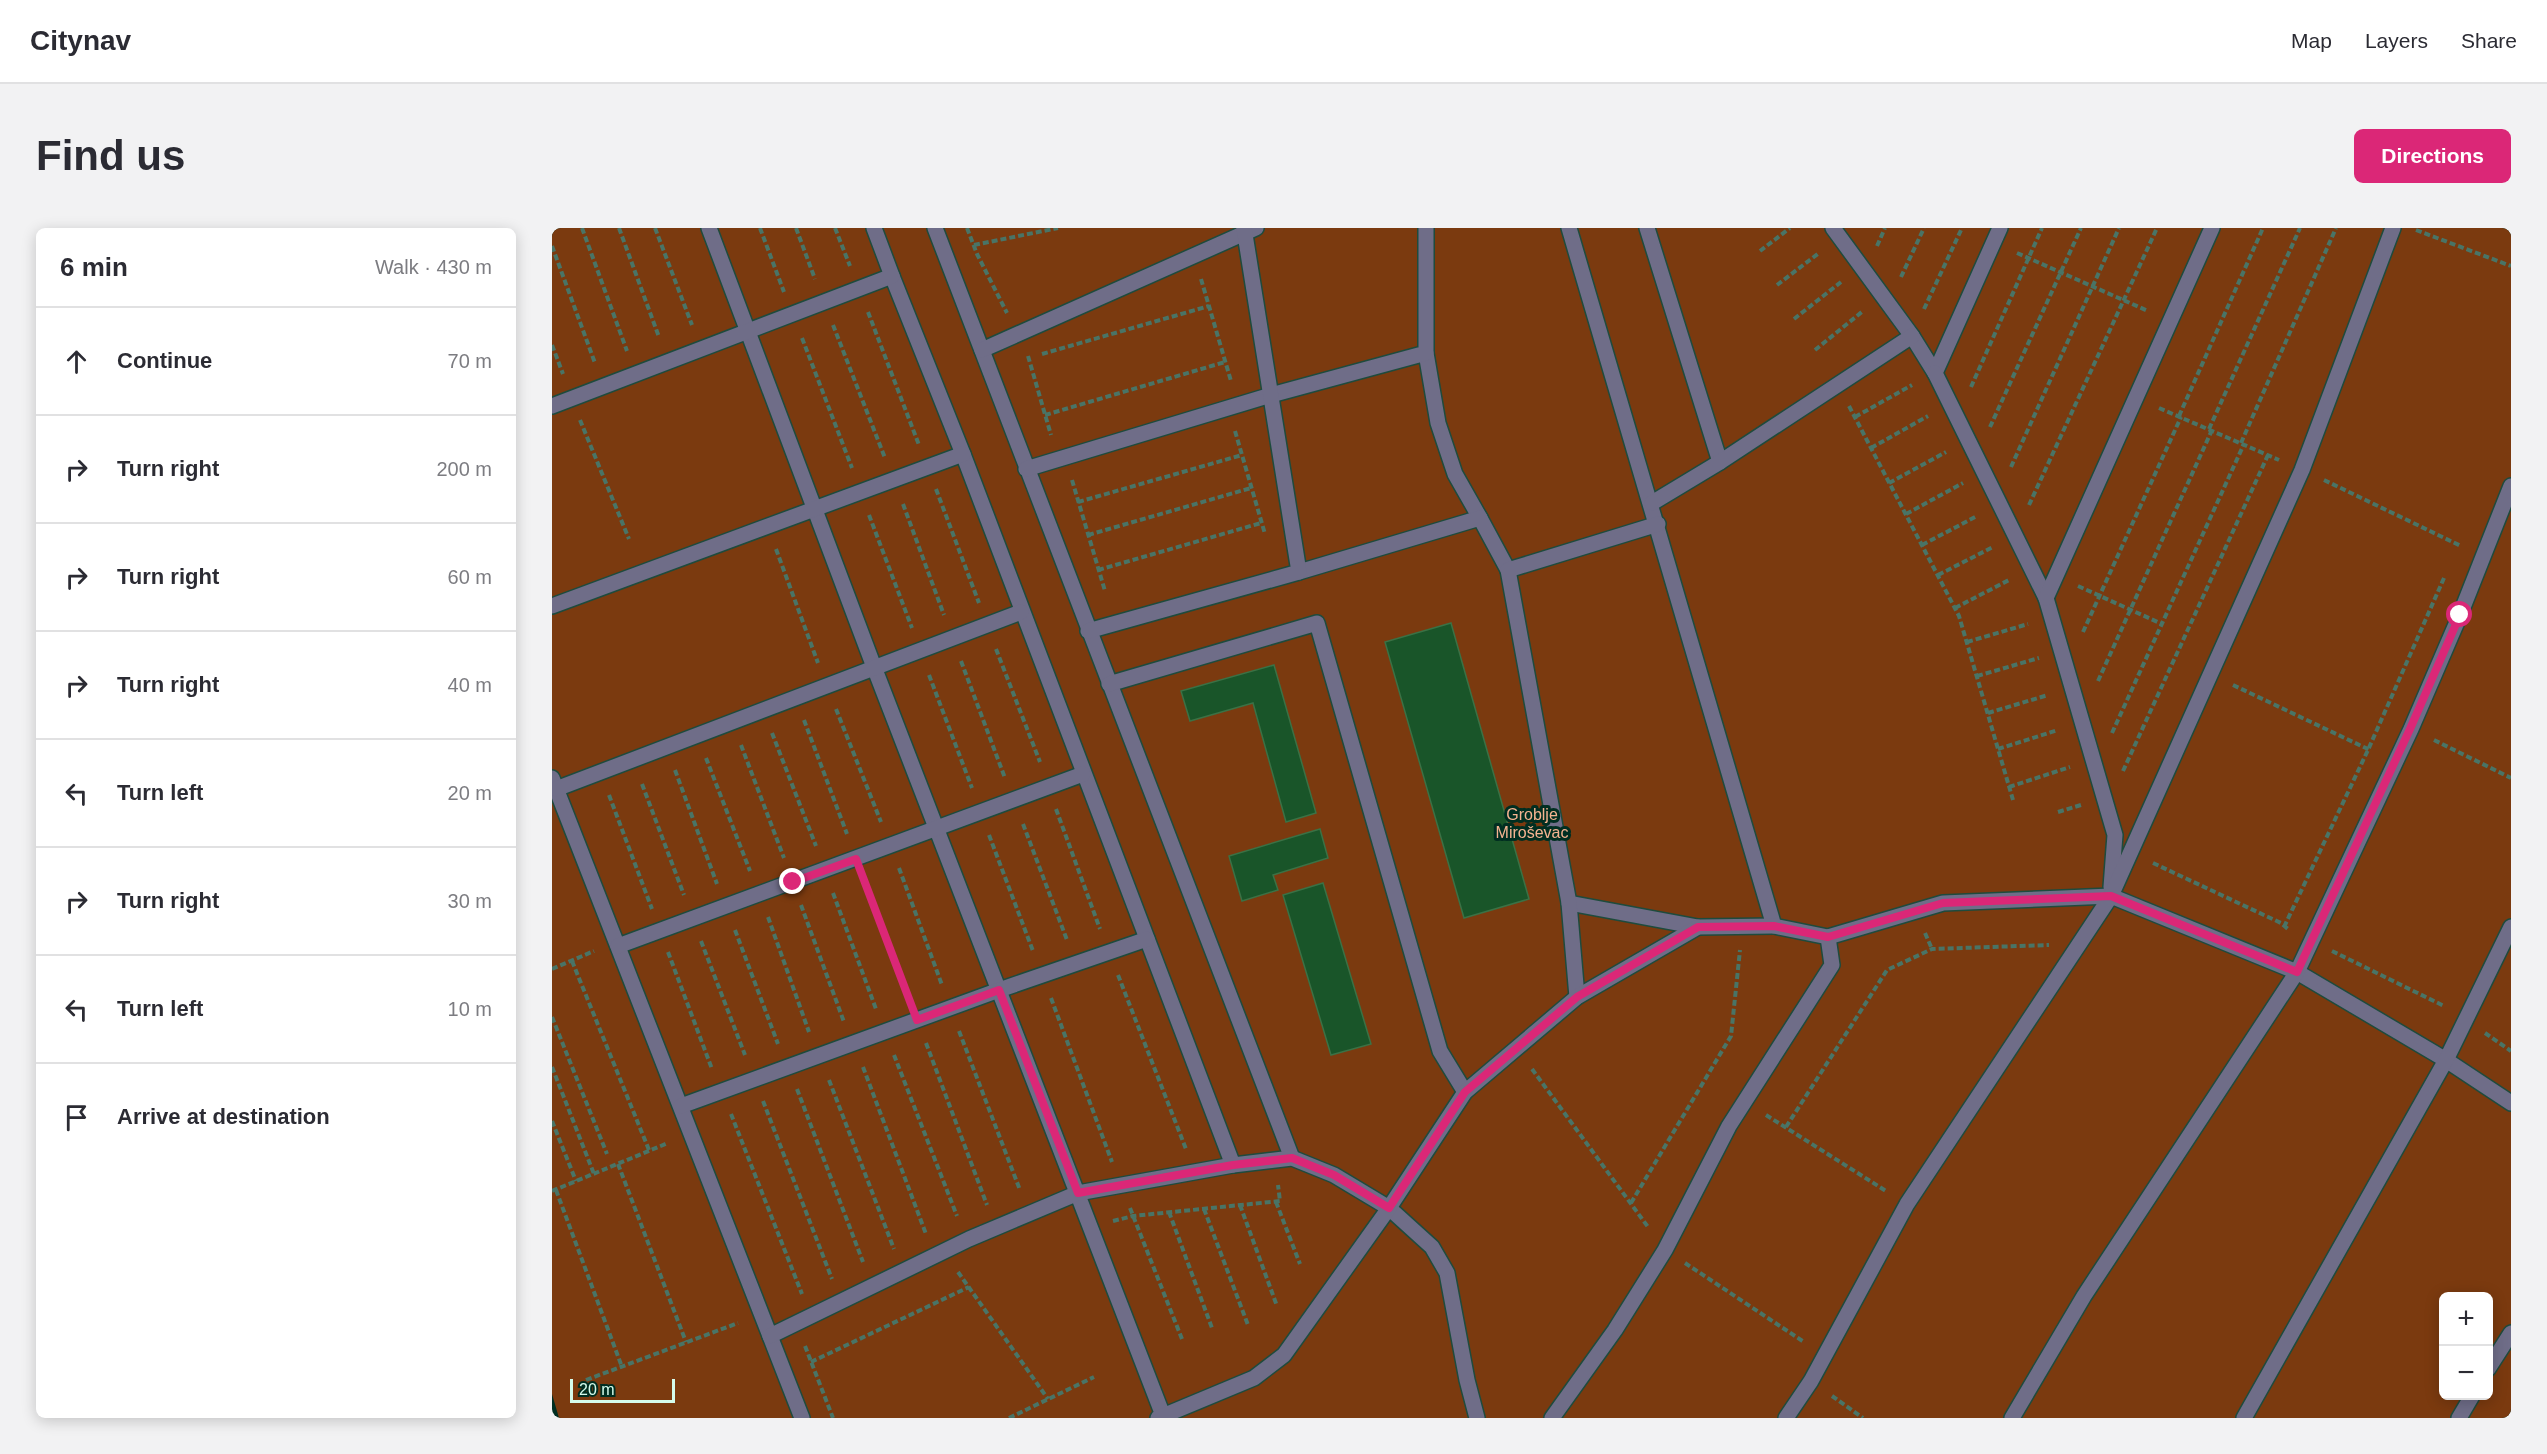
<!DOCTYPE html>
<html lang="en">
<head>
<meta charset="utf-8">
<style>
  :root { --surface:#fff; --page:#f2f2f3; --text:#2b2b33; --muted:#7c7c81; --line:#e1e1e2; --accent:#db2777 }
  body { margin:0; font-family:Helvetica,sans-serif; background:var(--page); color:var(--text) }
  .controls { position:absolute; right:18px; bottom:18px; display:grid; overflow:hidden; border-radius:9px; box-shadow:0 3px 15px #0003 }
  .controls button { width:54px; height:54px; display:grid; place-items:center; padding:0; border:0; border-bottom:2px solid var(--line); background:var(--surface); color:var(--text); font:30px sans-serif }
  .scale { position:absolute; left:18px; bottom:15px; width:105px; box-sizing:border-box; padding-left:6px; border:3px solid #d5fcec; border-top:0; font-size:16px; line-height:21px; white-space:nowrap; color:#d5fcec; -webkit-text-stroke:4px #002e21; paint-order:stroke }
  .stop { position:absolute; width:18px; height:18px; margin:-14px; border:4px solid #db2777; border-radius:50%; background:#fff }
  .stop.end { background:#db2777; border-color:#fff; box-shadow:0 2px 6px #0008 }
  .list { margin:0; padding:0; list-style:none }
  h2 { display:flex; justify-content:space-between; align-items:center; height:78px; margin:0; padding:0 24px; font-size:26px }
  h2 small { font-size:20px; font-weight:400; color:var(--muted) }
  .list li { display:grid; grid-template-columns:39px 1fr auto; gap:18px; align-items:center; box-sizing:border-box; height:108px; padding:0 24px; border-top:2px solid var(--line) }
  .list b { display:block; font-size:22px; white-space:nowrap }
  .list em { font-size:20px; font-style:normal; color:var(--muted) }
  .icon { flex:none; width:33px; height:33px; fill:none; stroke:currentColor; stroke-width:2; stroke-linecap:round; stroke-linejoin:round }
  .map { position:relative; flex:none; width:1959px; height:1190px; overflow:hidden; border-radius:9px }
  header { display:flex; align-items:center; gap:36px; box-sizing:border-box; height:84px; padding:0 30px; background:var(--surface); border-bottom:2px solid var(--line) }
  header strong { font-size:28px }
  nav { display:flex; gap:33px; margin-inline-start:auto; font-size:21px }
  .intro { display:flex; align-items:center; justify-content:space-between; box-sizing:border-box; height:144px; padding:0 36px }
  h1 { margin:0; font-size:42px }
  .button { padding:15px 27px; border-radius:9px; background:var(--accent); color:#fff; font-size:21px; font-weight:700 }
  main { display:flex; gap:36px; padding:0 36px }
  aside { flex:1; background:var(--surface); border-radius:9px; box-shadow:0 3px 15px #0003 }
  .map>svg:first-child { display:block }
  .green { fill:#7b3a0f; fill-rule:evenodd }
  .building { fill:#195529; stroke:#3b7145; stroke-width:1.5 }
  .lines { fill:none; stroke-linecap:round; stroke-linejoin:round }
  .service-casing { stroke:#1e4b3d; stroke-width:18 }
  .path { stroke:#497466; stroke-width:4; stroke-dasharray:6 3; stroke-linecap:butt }
  .service { stroke:#6f6d88; stroke-width:15 }
  .route { stroke:#db2777; stroke-width:8 }
  .labels { text-anchor:middle; dominant-baseline:central; stroke-width:6; stroke-linejoin:round; paint-order:stroke }
  .park-label { font-size:16px; fill:#f5b491; stroke:#002e21 }
</style>
</head>
<body>
<header>
<strong>Citynav</strong>
<nav><a>Map</a><a>Layers</a><a>Share</a></nav>
</header>
<div class="intro"><h1>Find us</h1><a class="button">Directions</a></div>
<main>
<aside>
<h2>6 min<small>Walk · 430 m</small></h2>
<ul class="list">
<li><svg class="icon" aria-label="ahead" viewBox="0 0 24 24"><path d="M12 20V5M6 11l6-6 6 6"/></svg><div><b>Continue</b></div><em>70 m</em></li>
<li><svg class="icon" aria-label="right" viewBox="0 0 24 24"><path d="M7 20v-9h11M14 6l5 5-5 5"/></svg><div><b>Turn right</b></div><em>200 m</em></li>
<li><svg class="icon" aria-label="right" viewBox="0 0 24 24"><path d="M7 20v-9h11M14 6l5 5-5 5"/></svg><div><b>Turn right</b></div><em>60 m</em></li>
<li><svg class="icon" aria-label="right" viewBox="0 0 24 24"><path d="M7 20v-9h11M14 6l5 5-5 5"/></svg><div><b>Turn right</b></div><em>40 m</em></li>
<li><svg class="icon" aria-label="left" viewBox="0 0 24 24"><path d="M17 20v-9H6M10 6l-5 5 5 5"/></svg><div><b>Turn left</b></div><em>20 m</em></li>
<li><svg class="icon" aria-label="right" viewBox="0 0 24 24"><path d="M7 20v-9h11M14 6l5 5-5 5"/></svg><div><b>Turn right</b></div><em>30 m</em></li>
<li><svg class="icon" aria-label="left" viewBox="0 0 24 24"><path d="M17 20v-9H6M10 6l-5 5 5 5"/></svg><div><b>Turn left</b></div><em>10 m</em></li>
<li><svg class="icon" aria-label="arrive" viewBox="0 0 24 24"><path d="M6 21V4h12l-3 4 3 4H6"/></svg><div><b>Arrive at destination</b></div></li>
</ul>
</aside>
<div class="map">
<svg width="1959" height="1190" viewBox="0 0 1959 1190">
  <rect width="100%" height="100%" fill="#002e21"/>
  <path class="green" d="M0,0H1959V1190H7L0,1166ZM1892,1068H1936V1168H1892Z"/>
  <g class="building">
    <polygon points="899,395 977,671 912,690 833,414"/>
    <polygon points="722,437 764,585 734,594 701,475 638,493 629,463"/>
    <polygon points="768,601 776,630 721,647 726,662 690,673 677,628"/>
    <polygon points="771,655 819,816 779,827 731,667"/>
  </g>
  <g class="lines">
    <g class="service-casing">
      <g id="service">
        <polyline points="157,0 322,439 612,1190"/>
        <polyline points="383,0 740,930"/>
        <polyline points="1017,0 1222,698 1276,709 1391,675 1559,668 1745,744 1894,832 1959,875"/>
        <polyline points="1095,0 1168,234"/>
        <polyline points="1281,0 1360,108 1383,145 1448,0"/>
        <polyline points="340,48 411,226 681,937"/>
        <polyline points="430,122 704,0"/>
        <polyline points="874,125 886,195 903,246 928,290"/>
        <polyline points="1383,145 1494,370 1563,607 1559,659"/>
        <polyline points="0,178 340,48 322,0"/>
        <polyline points="474,241 719,167 874,125 874,0"/>
        <polyline points="1100,275 1168,234 1360,108"/>
        <polyline points="747,344 928,290 956,342"/>
        <polyline points="1494,370 1660,0"/>
        <polyline points="0,378 411,226"/>
        <polyline points="536,403 747,344 692,0"/>
        <polyline points="557,456 765,395 888,823 913,864"/>
        <polyline points="0,550 250,1190"/>
        <polyline points="4,561 469,384"/>
        <polyline points="1017,675 1146,699"/>
        <polyline points="66,718 531,546"/>
        <polyline points="1025,769 1017,675 956,342 1106,296"/>
        <polyline points="129,878 447,762 595,711"/>
        <polyline points="218,1108 417,1011 526,965 681,937 740,930 782,947 837,980 880,1019 895,1045 915,1152 925,1190"/>
        <polyline points="1936,1141 1959,1105"/>
        <polyline points="606,1190 702,1150 732,1127 837,980 913,864 1025,769 1146,699 1222,698"/>
        <polyline points="1000,1190 1063,1102 1113,1022 1177,898 1280,737 1276,709"/>
        <polyline points="1234,1190 1259,1153 1355,976 1559,668 1750,242 1841,0"/>
        <polyline points="1460,1190 1532,1068 1745,744 1859,501 1908,387 1959,258"/>
        <polyline points="1692,1190 1894,832 1959,699"/>
        <polyline points="1907,1190 1920,1168"/>
      </g>
    </g>
    <g class="path">
      <polyline points="30,0 75,123"/>
      <polyline points="67,0 107,109"/>
      <polyline points="103,0 140,97"/>
      <polyline points="208,0 232,64"/>
      <polyline points="244,0 263,51"/>
      <polyline points="283,0 298,38"/>
      <polyline points="415,0 425,26 455,85"/>
      <polyline points="1864,2 1959,38"/>
      <polyline points="422,17 506,0"/>
      <polyline points="0,18 43,135"/>
      <polyline points="1325,18 1333,0"/>
      <polyline points="1208,23 1238,0"/>
      <polyline points="1465,25 1596,83"/>
      <polyline points="1349,49 1372,0"/>
      <polyline points="649,51 679,153"/>
      <polyline points="1225,57 1267,25"/>
      <polyline points="1372,81 1410,0"/>
      <polyline points="316,84 367,217"/>
      <polyline points="1242,91 1289,54"/>
      <polyline points="281,97 333,230"/>
      <polyline points="250,110 300,240"/>
      <polyline points="0,117 11,146"/>
      <polyline points="1263,122 1311,83"/>
      <polyline points="490,126 657,78"/>
      <polyline points="476,128 499,207"/>
      <polyline points="1419,159 1490,0"/>
      <polyline points="1297,178 1407,388 1461,572"/>
      <polyline points="1607,180 1727,232"/>
      <polyline points="493,187 673,134"/>
      <polyline points="1627,188 1711,0"/>
      <polyline points="1303,189 1360,157"/>
      <polyline points="28,192 77,311"/>
      <polyline points="1438,199 1529,0"/>
      <polyline points="1657,201 1748,0"/>
      <polyline points="683,203 713,306"/>
      <polyline points="1689,215 1784,0"/>
      <polyline points="1319,220 1376,188"/>
      <polyline points="1459,239 1567,0"/>
      <polyline points="520,252 553,363"/>
      <polyline points="1772,252 1909,318"/>
      <polyline points="1337,255 1394,224"/>
      <polyline points="384,261 427,375"/>
      <polyline points="526,274 690,227"/>
      <polyline points="351,276 392,387"/>
      <polyline points="1477,277 1605,0"/>
      <polyline points="1354,286 1411,255"/>
      <polyline points="317,287 360,400"/>
      <polyline points="536,307 699,260"/>
      <polyline points="1370,317 1425,288"/>
      <polyline points="224,321 266,435"/>
      <polyline points="546,342 709,295"/>
      <polyline points="1386,347 1441,319"/>
      <polyline points="1526,358 1610,396"/>
      <polyline points="1403,380 1457,352"/>
      <polyline points="1531,404 1629,189"/>
      <polyline points="1415,414 1476,396"/>
      <polyline points="444,421 488,534"/>
      <polyline points="409,433 453,550"/>
      <polyline points="377,447 420,560"/>
      <polyline points="1425,448 1487,430"/>
      <polyline points="1546,453 1660,202"/>
      <polyline points="1681,457 1818,522"/>
      <polyline points="284,481 329,594"/>
      <polyline points="1436,485 1496,467"/>
      <polyline points="252,492 295,606"/>
      <polyline points="220,505 264,618"/>
      <polyline points="1560,505 1692,216"/>
      <polyline points="1882,512 1959,550"/>
      <polyline points="189,517 232,630"/>
      <polyline points="1446,521 1506,502"/>
      <polyline points="154,530 198,643"/>
      <polyline points="123,542 165,656"/>
      <polyline points="1571,543 1716,227"/>
      <polyline points="90,556 132,667"/>
      <polyline points="1457,559 1518,539"/>
      <polyline points="57,567 100,681"/>
      <polyline points="504,581 548,701"/>
      <polyline points="1506,584 1529,577"/>
      <polyline points="471,596 515,712"/>
      <polyline points="437,607 481,723"/>
      <polyline points="1601,635 1729,695 1736,701"/>
      <polyline points="347,640 390,757"/>
      <polyline points="312,653 356,769"/>
      <polyline points="281,665 324,781"/>
      <polyline points="249,677 292,794"/>
      <polyline points="216,689 257,804"/>
      <polyline points="1732,699 1816,522 1892,350"/>
      <polyline points="183,702 226,816"/>
      <polyline points="1373,705 1380,721"/>
      <polyline points="149,713 193,827"/>
      <polyline points="1780,723 1892,778"/>
      <polyline points="116,724 160,841"/>
      <polyline points="20,733 97,922"/>
      <polyline points="0,741 42,723"/>
      <polyline points="566,747 634,921"/>
      <polyline points="499,770 560,934"/>
      <polyline points="0,789 55,926"/>
      <polyline points="407,803 468,962"/>
      <polyline points="1933,805 1959,823"/>
      <polyline points="374,815 435,977"/>
      <polyline points="342,827 405,988"/>
      <polyline points="0,839 42,946"/>
      <polyline points="311,839 374,1006"/>
      <polyline points="980,841 1096,999"/>
      <polyline points="277,852 342,1021"/>
      <polyline points="245,861 311,1034"/>
      <polyline points="211,873 280,1051"/>
      <polyline points="179,886 250,1066"/>
      <polyline points="1214,887 1334,963"/>
      <polyline points="0,893 24,953"/>
      <polyline points="1234,899 1335,742 1380,721 1497,717"/>
      <polyline points="66,936 134,1114"/>
      <polyline points="4,962 70,1139"/>
      <polyline points="0,963 116,915"/>
      <polyline points="724,974 748,1036"/>
      <polyline points="1079,975 1179,808 1188,722"/>
      <polyline points="688,977 725,1078"/>
      <polyline points="578,980 630,1111"/>
      <polyline points="652,981 696,1097"/>
      <polyline points="617,984 660,1100"/>
      <polyline points="561,993 581,988 728,973 726,957"/>
      <polyline points="1133,1035 1252,1114"/>
      <polyline points="406,1044 496,1171"/>
      <polyline points="253,1118 281,1190"/>
      <polyline points="259,1134 417,1059"/>
      <polyline points="34,1152 186,1095"/>
      <polyline points="1280,1168 1311,1190"/>
      <polyline points="457,1190 542,1149"/>
    </g>
    <use href="#service" class="service"/>
  </g>
  <g class="lines">
    <polyline class="route" points="241,654 304,631 365,792 447,762 526,965 681,937 740,930 782,947 837,980 913,864 1025,769 1146,699 1222,698 1276,709 1391,675 1559,668 1745,744 1858,501 1908,387"/>
  </g>
  <g class="labels">
    <g class="park-label">
      <text x="980" y="586">Groblje<tspan x="980" dy="18">Miroševac</tspan></text>
    </g>
  </g>
</svg>
<div class="controls">
<button>+</button>
<button>−</button>
</div>
<div class="scale">20 m</div>
<div class="stop" style="left:1908px;top:387px"></div>
<div class="stop end" style="left:241px;top:654px"></div>
</div>
</main>
</body>
</html>
